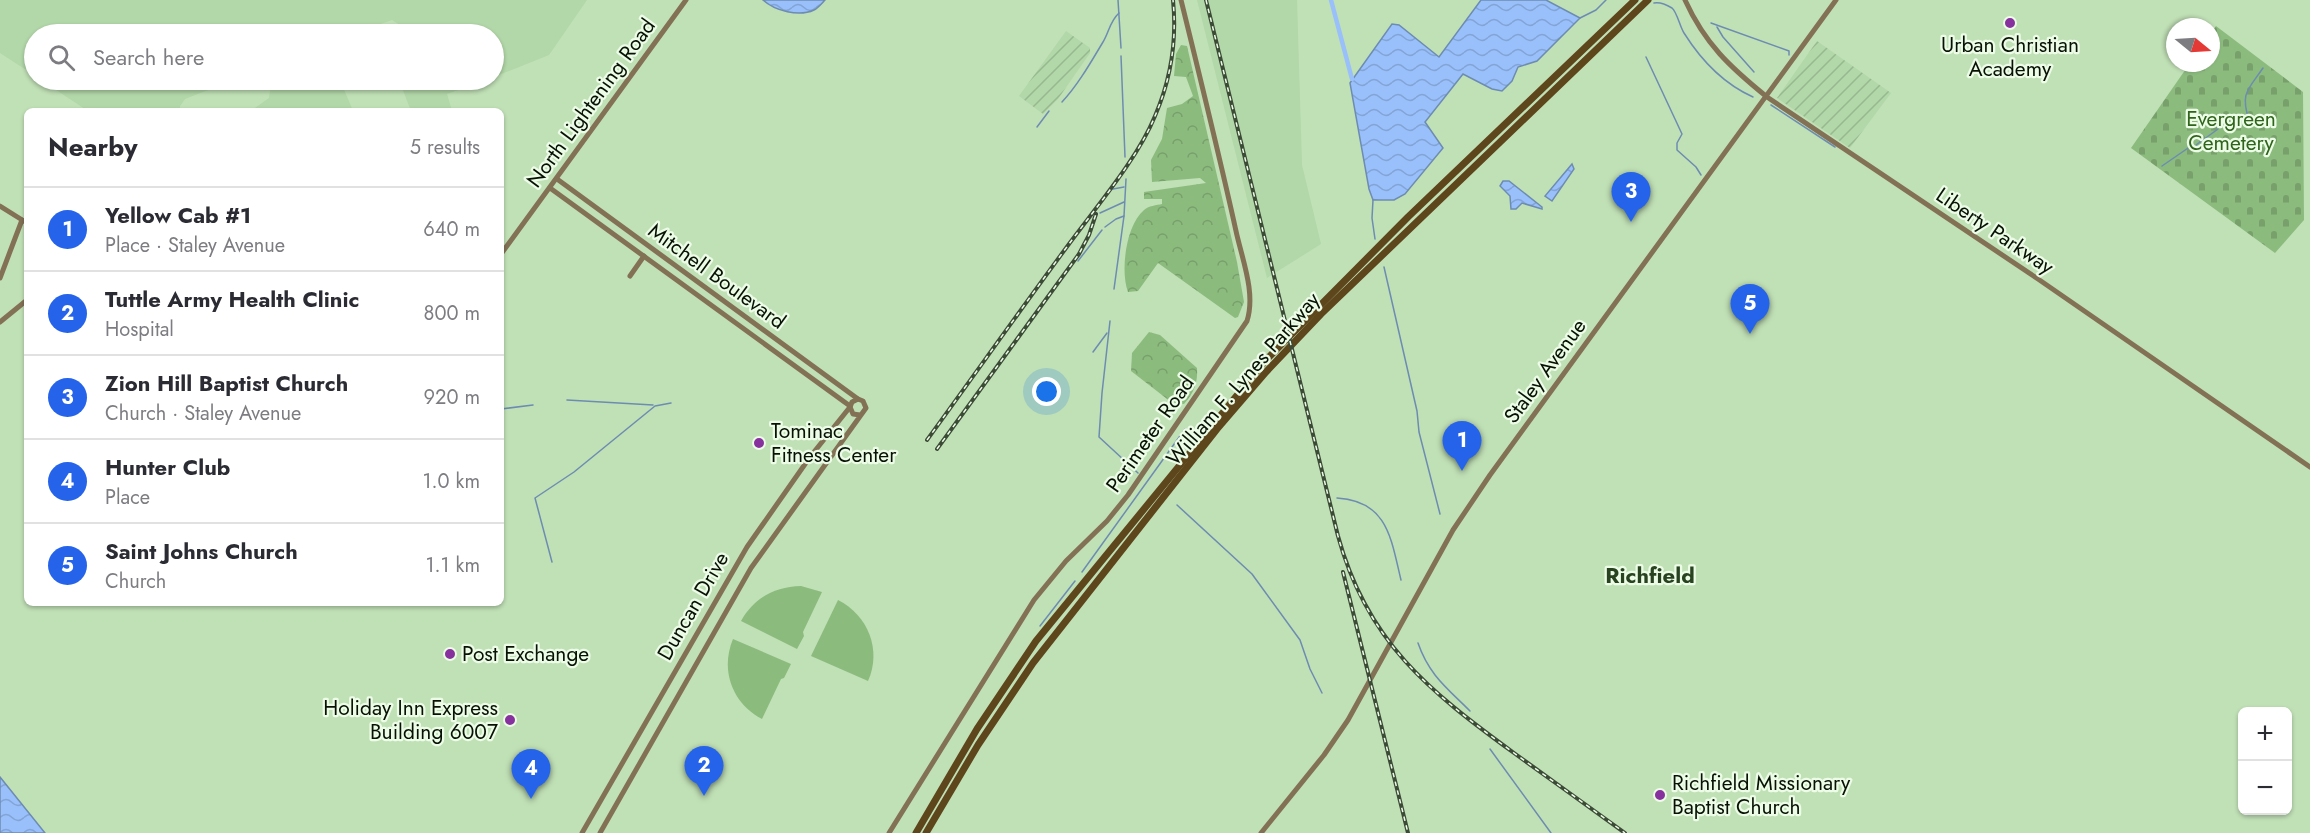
<!DOCTYPE html>
<html lang="en">
<head>
<meta charset="utf-8">
<style>
  :root { --surface:#fff; --page:#f2f2f3; --text:#2b2b33; --muted:#7c7c81; --line:#e1e1e2; --accent:#2563eb }
  body { margin:0; font-family:Jost,sans-serif; background:var(--page); color:var(--text) }
  .controls { position:absolute; right:18px; bottom:18px; display:grid; overflow:hidden; border-radius:9px; box-shadow:0 2px 4px #0004 }
  .controls button { width:54px; height:54px; display:grid; place-items:center; padding:0; border:0; border-bottom:2px solid var(--line); background:var(--surface); color:var(--text); font:30px sans-serif }
  .compass { position:absolute; left:2166px; top:18px; width:54px; height:54px; border-radius:50%; background:var(--surface); box-shadow:0 2px 4px #0004; rotate:108deg }
  .you { position:absolute; left:1047px; top:392px; width:21px; height:21px; margin:-15px; border:4px solid #fff; border-radius:50%; background:#1a73e8; box-shadow:0 0 0 9px #1a73e833 }
  .badge { display:grid; place-items:center; width:39px; height:39px; border-radius:50%; background:var(--accent); color:#fff; font-size:20px; font-weight:700 }
  .pin { position:absolute; translate:-50% -50px; filter:drop-shadow(0 2px 3px #0008) }
  .pin::after { content:''; position:absolute; top:32px; width:21px; height:18px; background:inherit; clip-path:polygon(0 0,100% 0,50% 100%) }
  .list { margin:0; padding:0; list-style:none }
  h2 { display:flex; justify-content:space-between; align-items:center; height:78px; margin:0; padding:0 24px; font-size:26px }
  h2 small { font-size:20px; font-weight:400; color:var(--muted) }
  .list li { display:grid; grid-template-columns:39px 1fr auto; gap:18px; align-items:center; box-sizing:border-box; height:84px; padding:0 24px; border-top:2px solid var(--line) }
  .list b { display:block; font-size:22px; white-space:nowrap }
  .list p { margin:0; font-size:20px; white-space:nowrap; color:var(--muted) }
  .list em { font-size:20px; font-style:normal; color:var(--muted) }
  .icon { flex:none; width:33px; height:33px; fill:none; stroke:currentColor; stroke-width:2; stroke-linecap:round; stroke-linejoin:round }
  .map { position:relative; flex:none; width:2310px; height:833px; overflow:hidden }
  .search { position:absolute; background:var(--surface); box-shadow:0 2px 4px #0004; left:24px; top:24px; width:480px; height:66px; display:flex; align-items:center; gap:15px; box-sizing:border-box; padding:0 21px; border-radius:33px; color:var(--muted); font-size:22px }
  .panel { position:absolute; background:var(--surface); box-shadow:0 2px 4px #0004; left:24px; top:108px; width:480px; height:498px; border-radius:9px }
  .map>svg:first-child { display:block }
  .built { fill:#b2d7a8 }
  .industrial { fill:url(#industrial-furrows) }
  .forest { fill:url(#forest-crowns) }
  .cemetery { fill:url(#cemetery-stones) }
  .pitch { fill:#8cbb7e }
  .water { fill:url(#water-waves); stroke:#6d8cb1; stroke-width:1.5 }
  .lines { fill:none; stroke-linecap:round; stroke-linejoin:round }
  .stream { stroke:#6d8cb1; stroke-width:1.5 }
  .canal { stroke:#99c0fb; stroke-width:4.5 }
  .secondary { stroke:#837156; stroke-width:5 }
  .highway { stroke:#5e461c; stroke-width:7 }
  .rail-casing { stroke:#3b4b36; stroke-width:4 }
  .rail { stroke:#ecfce7; stroke-width:1.5; stroke-dasharray:4.5; stroke-linecap:butt }
  .poi-dot { fill:#87319e; stroke:#ecfce7; stroke-width:2 }
  .labels { text-anchor:middle; dominant-baseline:central; stroke-width:4.5; stroke-linejoin:round; paint-order:stroke }
  .poi-label { font-size:21px; fill:#071104; stroke:#ecfce7; text-anchor:start }
  .street-label { font-size:21px; fill:#071104; stroke:#ecfce7 }
  .park-label { font-size:21px; fill:#2f641b; stroke:#ecfce7 }
  .neighbourhood-label { font-size:22px; font-weight:bold; fill:#294320; stroke:#ecfce7 }
</style>
</head>
<body>
<div class="map">
<svg width="2310" height="833" viewBox="0 0 2310 833">
  <defs>
    <pattern id="industrial-furrows" width="10" height="10" patternUnits="userSpaceOnUse" patternTransform="scale(1.5)"><rect width="10" height="10" fill="#b2d7a8"/><path d="M-1 1l2-2M0 10L10 0M9 11l2-2" fill="none" stroke="#98b88f"/></pattern>
    <pattern id="forest-crowns" width="20" height="18" patternUnits="userSpaceOnUse" patternTransform="scale(1.5)"><rect width="20" height="18" fill="#8cbb7e"/><path d="M2 6a3 3 0 1 1 6 0M12 15a3 3 0 1 1 6 0" fill="none" stroke="#77a06b"/></pattern>
    <pattern id="cemetery-stones" width="16" height="16" patternUnits="userSpaceOnUse" patternTransform="scale(1.5)"><rect width="16" height="16" fill="#8cbb7e"/><path d="M2 7V4a2 2 0 0 1 4 0v3zM10 15v-3a2 2 0 0 1 4 0v3z" fill="#77a06b"/></pattern>
    <pattern id="water-waves" width="16" height="10" patternUnits="userSpaceOnUse" patternTransform="scale(1.5)"><rect width="16" height="10" fill="#99c0fb"/><path d="M0 5q4-4 8 0t8 0" fill="none" stroke="#82a4d6"/></pattern>
  </defs>
  <rect width="100%" height="100%" fill="#c0e0b6"/>
  <g class="built">
    <polygon points="0,0 587,0 549,55 494,77 494,34 403,34 400,25 392,20 352,34 34,34 34,75 0,53"/>
    <polygon points="1197,0 1297,0 1302,165 1321,244 1267,278"/>
    <polygon points="41,80 234,80 185,99 180,106 180,111 88,111"/>
    <polygon points="266,80 340,80 353,111 256,111 255,108 269,98 270,90"/>
    <polygon points="399,80 486,80 447,94 452,111 411,111"/>
  </g>
  <g class="industrial">
    <polygon points="1066,31 1090,48 1090,53 1058,99 1043,114 1019,96"/>
    <polygon points="1817,41 1891,93 1850,148 1777,98"/>
  </g>
  <g class="forest">
    <path d="M1181,45L1187,46L1237,262L1244,302L1238,317L1235,318L1158,263L1138,291L1128,292C1120,271 1126,225 1144,210C1148,206 1157,205 1162,204V199H1144V192L1206,183L1200,178L1152,182L1151,160L1162,139L1167,108L1182,104L1193,96L1186,77L1174,76L1176,54Z"/>
    <path d="M1149,332L1160,335L1197,368C1198,382 1194,393 1184,404L1171,402L1131,371L1132,353Z"/>
  </g>
  <polygon class="cemetery" points="2216,26 2303,92 2304,220 2275,253 2131,148 2190,63 2211,63 2211,33"/>
  <g class="pitch">
    <path d="M801,586L822,592L803,632L804,636L797,649L741,621C754,598 774,587 801,586Z"/>
    <path d="M838,600C868,615 882,650 868,681L811,656Z"/>
    <path d="M733,639L791,664L784,678L781,679L762,719C732,703 720,670 733,639Z"/>
  </g>
  <g class="water">
    <path d="M763,0H825C822,3 818,8 814,10C799,17 775,11 763,0Z"/>
    <polygon points="1481,0 1546,0 1580,18 1537,61 1518,67 1512,81 1502,91 1492,89 1463,74 1425,122 1443,148 1405,194 1394,200 1373,200 1369,189 1350,83 1392,24 1399,25 1439,57"/>
    <polygon points="1572,164 1574,169 1552,201 1545,196"/>
    <polygon points="1503,181 1509,181 1542,207 1542,209 1522,203 1516,209 1511,209 1510,196 1500,186"/>
    <polygon points="0,777 45,833 0,833"/>
  </g>
  <g class="lines">
    <g class="stream">
      <polyline points="1118,0 1121,48"/>
      <path d="M1654,3C1659,2 1667,5 1672,8C1677,12 1680,27 1684,33C1701,60 1724,84 1753,97"/>
      <polyline points="1580,18 1596,10 1606,0"/>
      <polyline points="1711,23 1789,51 1789,55"/>
      <polyline points="1717,27 1723,37 1754,72"/>
      <polyline points="1121,56 1125,157"/>
      <polyline points="1646,57 1682,134 1677,143 1677,150 1696,167 1701,175"/>
      <path d="M1062,102C1078,85 1091,62 1103,42C1109,32 1110,21 1119,13"/>
      <polyline points="1771,105 1835,147"/>
      <path d="M2224,126L2249,120C2240,93 2248,90 2263,68"/>
      <polyline points="1037,127 1049,111"/>
      <polyline points="2196,145 2218,129"/>
      <polyline points="2162,166 2191,146"/>
      <polyline points="1113,189 1124,187"/>
      <polyline points="1373,200 1372,218 1375,239"/>
      <polyline points="1100,213 1124,202"/>
      <polyline points="1105,227 1116,219 1124,216"/>
      <polyline points="1078,261 1102,230"/>
      <polyline points="1384,267 1417,411 1419,432 1440,514"/>
      <polyline points="1114,289 1124,216 1126,179"/>
      <polyline points="1110,321 1102,393 1099,437 1138,473"/>
      <polyline points="1093,352 1107,333"/>
      <polyline points="567,400 653,405"/>
      <polyline points="501,409 533,405"/>
      <path d="M1337,498C1388,501 1391,539 1401,580"/>
      <polyline points="1177,505 1252,574 1300,640 1310,669 1322,693"/>
      <polyline points="552,562 535,498 574,472 655,406 671,403"/>
      <polyline points="1082,572 1185,429"/>
      <polyline points="1040,626 1075,581"/>
      <path d="M1418,643C1429,675 1447,688 1470,711"/>
      <polyline points="1490,749 1551,833"/>
    </g>
    <polyline class="canal" points="1331,0 1352,79"/>
    <g class="secondary">
      <path d="M1685,0C1705,44 1730,67 1767,97L2038,279L2310,467"/>
      <polyline points="557,179 858,399"/>
      <polyline points="550,188 850,406"/>
      <polyline points="0,206 27,223"/>
      <polyline points="501,254 686,0"/>
      <polyline points="630,276 644,256"/>
      <polyline points="0,278 22,220"/>
      <polyline points="0,322 27,300"/>
      <polyline points="582,833 747,547 810,457 850,407"/>
      <polyline points="600,833 751,568 866,408 863,401 858,399 852,402 850,407 853,414 860,415"/>
      <path d="M889,833L1034,600L1066,561L1107,521L1128,495L1247,321C1256,293 1242,259 1236,231C1219,154 1200,77 1181,0"/>
      <polyline points="1261,833 1324,755 1348,720 1453,530 1490,475 1836,0"/>
    </g>
    <g class="highway">
      <polyline points="916,833 977,729 1036,641 1266,360 1408,217 1635,0"/>
      <polyline points="926,833 978,745 1033,663 1217,429 1266,372 1321,314 1648,0"/>
    </g>
    <g class="rail-casing">
      <g id="rail">
        <path d="M1206,0L1338,536C1367,642 1429,691 1514,753C1551,780 1588,806 1625,833"/>
        <path d="M927,440C975,374 1021,309 1069,244C1097,206 1138,158 1155,116C1171,79 1177,40 1173,0"/>
        <polyline points="937,449 1079,254 1089,235 1096,214"/>
        <polyline points="1343,572 1408,833"/>
      </g>
    </g>
    <use href="#rail" class="rail"/>
  </g>
  <g class="poi-dot">
    <circle cx="2010" cy="23" r="6"/>
    <circle cx="759" cy="443" r="6"/>
    <circle cx="450" cy="654" r="6"/>
    <circle cx="510" cy="720" r="6"/>
    <circle cx="1660" cy="795" r="6"/>
  </g>
  <g class="labels">
    <g class="poi-label">
      <text x="2010" y="45" text-anchor="middle">Urban Christian<tspan x="2010" dy="24">Academy</tspan></text>
      <text x="771" y="431">Tominac<tspan x="771" dy="24">Fitness Center</tspan></text>
      <text x="462" y="654">Post Exchange</text>
      <text x="498" y="708" text-anchor="end">Holiday Inn Express<tspan x="498" dy="24">Building 6007</tspan></text>
      <text x="1672" y="783">Richfield Missionary<tspan x="1672" dy="24">Baptist Church</tspan></text>
    </g>
    <g class="street-label">
      <text transform="translate(591 103) rotate(-54)">North Lightening Road</text>
      <text transform="translate(1995 231) rotate(34)">Liberty Parkway</text>
      <text transform="translate(717 276) rotate(36)">Mitchell Boulevard</text>
      <text transform="translate(1545 371) rotate(-54)">Staley Avenue</text>
      <text transform="translate(1243 379) rotate(-49)">William F. Lynes Parkway</text>
      <text transform="translate(1150 434) rotate(-55)">Perimeter Road</text>
      <text transform="translate(693 606) rotate(-60)">Duncan Drive</text>
    </g>
    <g class="park-label">
      <text x="2231" y="119">Evergreen<tspan x="2231" dy="24">Cemetery</tspan></text>
    </g>
    <g class="neighbourhood-label">
      <text x="1650" y="575">Richfield</text>
    </g>
  </g>
</svg>
<div class="controls">
<button>+</button>
<button>−</button>
</div>
<svg class="compass" viewBox="-18 -18 36 36"><path d="M0-13l5 13h-10z" fill="#e53935"/><path d="M0 13l5-13h-10z" fill="#7c7c81"/></svg>
<div class="you"></div>
<div class="pin badge" style="left:1462px;top:471px">1</div>
<div class="pin badge" style="left:704px;top:796px">2</div>
<div class="pin badge" style="left:1631px;top:222px">3</div>
<div class="pin badge" style="left:531px;top:799px">4</div>
<div class="pin badge" style="left:1750px;top:334px">5</div>
<div class="search"><svg class="icon" aria-label="search" viewBox="0 0 24 24"><circle cx="10" cy="10" r="6"/><path d="M15 15l6 6"/></svg>Search here</div>
<section class="panel">
<h2>Nearby<small>5 results</small></h2>
<ul class="list">
<li><span class="badge">1</span><div><b>Yellow Cab #1</b><p>Place · Staley Avenue</p></div><em>640 m</em></li>
<li><span class="badge">2</span><div><b>Tuttle Army Health Clinic</b><p>Hospital</p></div><em>800 m</em></li>
<li><span class="badge">3</span><div><b>Zion Hill Baptist Church</b><p>Church · Staley Avenue</p></div><em>920 m</em></li>
<li><span class="badge">4</span><div><b>Hunter Club</b><p>Place</p></div><em>1.0 km</em></li>
<li><span class="badge">5</span><div><b>Saint Johns Church</b><p>Church</p></div><em>1.1 km</em></li>
</ul>
</section>
</div>
</body>
</html>
